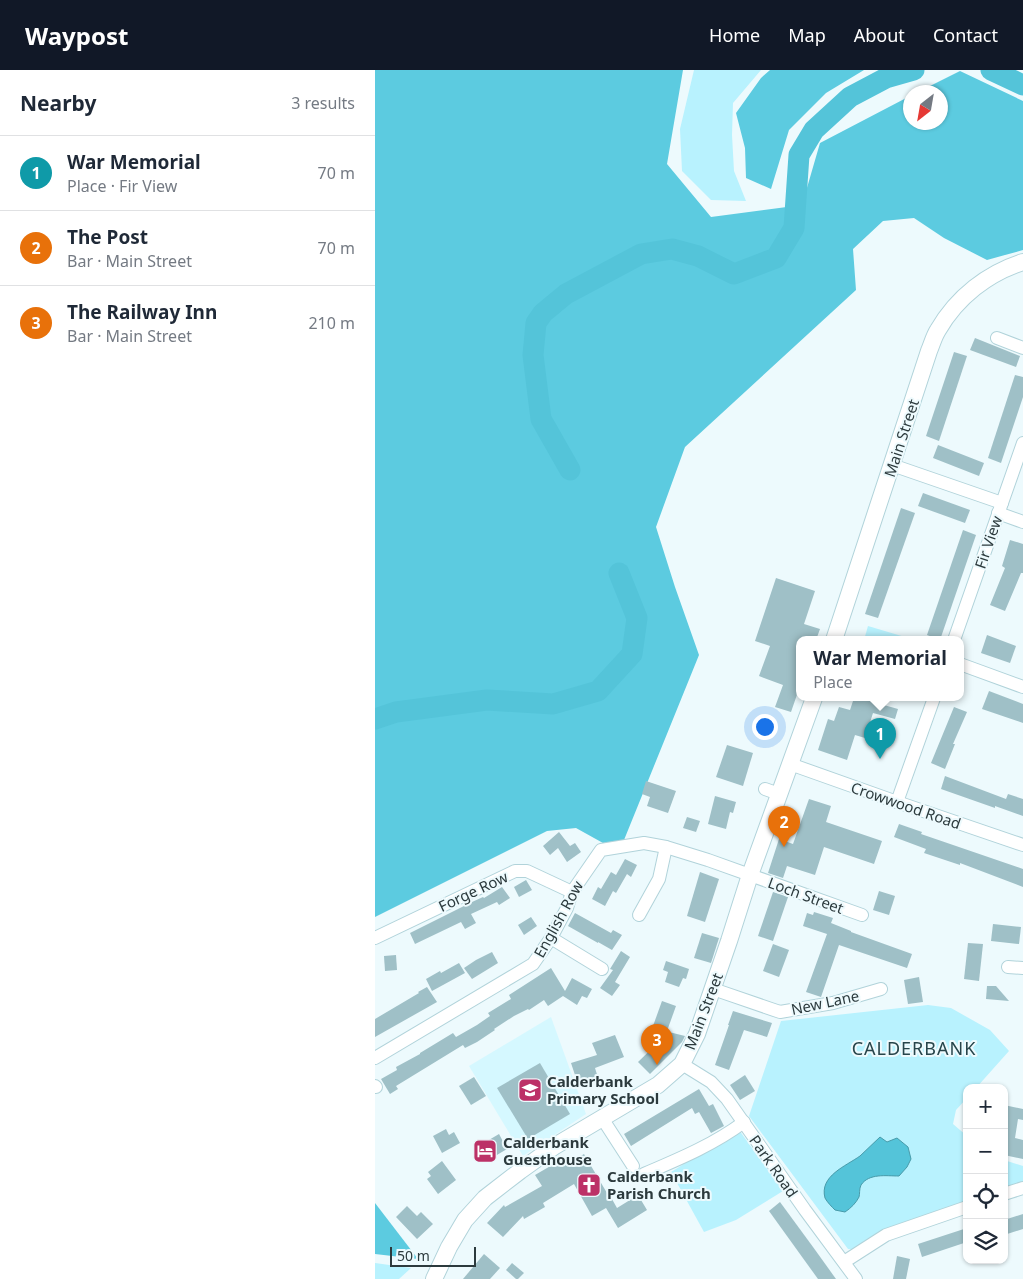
<!DOCTYPE html>
<html lang="en">
<head>
<meta charset="utf-8">
<style>
  :root { --surface:#fff; --page:#f6f6f7; --text:#1f2937; --muted:#747a83; --line:#e0e1e3; --accent:#111827 }
  body { margin:0; font-family:"Noto Sans",sans-serif; background:var(--page); color:var(--text) }
  .controls { position:absolute; right:15px; bottom:15px; display:grid; overflow:hidden; border-radius:10px; box-shadow:0 1px 4px #0004 }
  .controls button { width:45px; height:45px; display:grid; place-items:center; padding:0; border:0; border-bottom:1px solid var(--line); background:var(--surface); color:var(--text); font:25px sans-serif }
  .compass { position:absolute; left:528px; top:15px; width:45px; height:45px; border-radius:50%; background:var(--surface); box-shadow:0 1px 4px #0004; rotate:211deg }
  .scale { position:absolute; left:15px; bottom:12px; width:86px; box-sizing:border-box; padding-left:5px; border:2px solid #2c3a3d; border-top:0; font-size:14px; line-height:18px; white-space:nowrap; color:#2c3a3d; -webkit-text-stroke:4px #edfafd; paint-order:stroke }
  .you { position:absolute; left:389px; top:656px; width:18px; height:18px; margin:-12px; border:4px solid #fff; border-radius:50%; background:#1a73e8; box-shadow:0 0 0 8px #1a73e833 }
  .badge { display:grid; place-items:center; width:32px; height:32px; border-radius:50%; background:var(--accent); color:#fff; font-size:16px; font-weight:700 }
  .pin { position:absolute; translate:-50% -41px; filter:drop-shadow(0 1px 2px #0008) }
  .pin::after { content:''; position:absolute; top:26px; width:18px; height:15px; background:inherit; clip-path:polygon(0 0,100% 0,50% 100%) }
  .popup { position:absolute; left:421px; top:566px; width:168px; height:65px; box-sizing:border-box; display:grid; place-content:center; border-radius:10px; background:var(--surface); filter:drop-shadow(0 1px 4px #0005); font-size:16px; white-space:nowrap; color:var(--muted) }
  .popup b { font-size:19px; color:var(--text) }
  .popup::after { content:''; position:absolute; left:50%; top:100%; margin-left:-10px; border:10px solid transparent; border-top-color:var(--surface) }
  .list { margin:0; padding:0; list-style:none }
  h2 { display:flex; justify-content:space-between; align-items:center; height:65px; margin:0; padding:0 20px; font-size:21px }
  h2 small { font-size:16px; font-weight:400; color:var(--muted) }
  .list li { display:grid; grid-template-columns:32px 1fr auto; gap:15px; align-items:center; box-sizing:border-box; height:75px; padding:0 20px; border-top:1px solid var(--line) }
  .list b { display:block; font-size:19px; white-space:nowrap }
  .list p { margin:0; font-size:16px; white-space:nowrap; color:var(--muted) }
  .list em { font-size:16px; font-style:normal; color:var(--muted) }
  .icon { flex:none; width:28px; height:28px; fill:none; stroke:currentColor; stroke-width:2; stroke-linecap:round; stroke-linejoin:round }
  .map { position:relative; flex:none; width:648px; height:1209px; overflow:hidden }
  header { display:flex; align-items:center; gap:30px; box-sizing:border-box; height:70px; padding:0 25px; background:var(--accent); color:#fff }
  header strong { font-size:24px }
  nav { display:flex; gap:28px; margin-inline-start:auto; font-size:18px }
  main { display:flex }
  aside { flex:1; background:var(--surface) }
  .map>svg:first-child { display:block }
  .built { fill:#d5f8ff }
  .green { fill:#b8f2fe }
  .forest { fill:#5ccbe0 }
  .water { fill:#54c4d9; stroke:#489baa }
  .lines { fill:none; stroke-linecap:round; stroke-linejoin:round }
  .river { stroke:#54c4d9; stroke-width:21 }
  .building { fill:#9fc0c7 }
  .minor-casing { stroke:#b1d3da; stroke-width:14 }
  .major-casing { stroke:#b1d3da; stroke-width:18 }
  .minor { stroke:#fff; stroke-width:12 }
  .major { stroke:#fff; stroke-width:16 }
  .labels { text-anchor:middle; dominant-baseline:central; stroke-width:4; stroke-linejoin:round; paint-order:stroke }
  .street-label { font-size:15px; fill:#2c3a3d; stroke:#edfafd }
  .poi-label { font-size:15px; font-weight:bold; fill:#2c3a3d; stroke:#edfafd; text-anchor:start }
  .quarter-label { font-size:18px; letter-spacing:1px; fill:#27454b; stroke:#edfafd }
</style>
</head>
<body>
<header>
<strong>Waypost</strong>
<nav><a>Home</a><a>Map</a><a>About</a><a>Contact</a></nav>
</header>
<main>
<aside>
<h2>Nearby<small>3 results</small></h2>
<ul class="list">
<li><span class="badge" style="background:#0f9aa8">1</span><div><b>War Memorial</b><p>Place · Fir View</p></div><em>70 m</em></li>
<li><span class="badge" style="background:#e8710a">2</span><div><b>The Post</b><p>Bar · Main Street</p></div><em>70 m</em></li>
<li><span class="badge" style="background:#e8710a">3</span><div><b>The Railway Inn</b><p>Bar · Main Street</p></div><em>210 m</em></li>
</ul>
</aside>
<div class="map">
<svg width="648" height="1209" viewBox="0 0 648 1209">
  <rect width="100%" height="100%" fill="#edfafd"/>
  <polygon class="built" points="176,947 211,1044 148,1086 94,996"/>
  <g class="green">
    <polygon points="319,0 386,0 358,33 357,65 359,101 371,131 336,130 307,101 305,59"/>
    <polygon points="493,556 540,570 489,570"/>
    <polygon points="553,935 576,938 615,960 634,981 601,1018 592,1018 592,1028 581,1040 578,1054 592,1066 592,1132 483,1180 473,1179 374,1046 406,951"/>
    <polygon points="364,1060 408,1121 361,1150 329,1162 296,1102"/>
    <polygon points="629,1090 648,1096 648,1113 629,1120"/>
    <polygon points="0,1193 36,1198 24,1209 0,1209"/>
  </g>
  <g class="forest">
    <polygon points="0,0 308,0 292,94 336,147 427,135 445,73 535,26 536,52 566,52 566,22 543,22 585,1 648,31 648,180 612,190 569,168 539,148 508,151 478,179 481,220 310,377 281,457 300,517 324,585 249,770 228,773 201,758 172,761 0,847"/>
    <polygon points="395,0 489,0 451,23 414,60 396,119 371,108 370,78 361,43 386,8"/>
    <polygon points="0,1133 43,1189 0,1184"/>
  </g>
  <path class="water" d="M505,1067L512,1072L522,1068L533,1077L536,1089L532,1097L524,1106C511,1106 494,1103 486,1115C484,1119 485,1124 484,1127C481,1133 476,1138 470,1142L460,1140C457,1137 452,1132 450,1128C444,1106 471,1096 485,1086C492,1080 498,1073 505,1067Z"/>
  <g class="lines">
    <g class="river">
      <polyline points="616,0 648,15"/>
      <polyline points="195,400 166,349 158,285 161,253 168,243 191,224 266,184 297,179 323,186 359,204 401,188 419,158 424,85 439,60 475,27 511,8 539,0"/>
      <polyline points="0,649 21,642 112,630 178,634 223,621 257,584 262,548 244,503"/>
    </g>
  </g>
  <g class="building">
    <polygon points="600,268 645,286 641,297 595,280"/>
    <polygon points="579,282 592,286 564,371 551,366"/>
    <polygon points="640,305 648,307 648,327 626,393 613,388"/>
    <polygon points="563,375 609,393 604,406 558,388"/>
    <polygon points="548,423 595,440 590,453 543,436"/>
    <polygon points="526,438 540,443 503,548 490,544"/>
    <polygon points="588,460 601,465 565,570 552,565"/>
    <polygon points="635,470 648,474 648,503 646,503 630,541 615,535 630,498 627,496"/>
    <polygon points="401,508 440,521 429,554 445,559 441,570 425,570 425,616 416,642 400,637 408,615 384,606 395,576 380,571"/>
    <polygon points="612,565 641,576 635,593 606,583"/>
    <polygon points="614,621 648,634 648,653 607,639"/>
    <polygon points="479,628 484,628 523,639 520,649 498,643 490,668 480,665 472,690 443,680 453,649 459,651 464,637 475,640"/>
    <polygon points="579,637 592,642 578,674 580,674 570,699 556,693"/>
    <polygon points="352,675 378,683 368,716 341,707"/>
    <polygon points="570,706 631,729 633,724 648,729 648,746 620,736 620,738 566,719"/>
    <polygon points="271,711 301,721 293,743 272,736 275,727 267,724"/>
    <polygon points="340,726 361,732 358,743 355,742 351,759 333,754"/>
    <polygon points="434,729 456,736 451,752 507,771 499,794 449,777 440,805 412,796 408,808 393,803 404,769 418,774"/>
    <polygon points="312,747 325,751 321,762 308,758"/>
    <polygon points="524,754 547,762 546,764 648,799 648,817 585,793 585,795 549,783 551,779 519,767"/>
    <polygon points="184,762 195,776 200,773 206,782 192,792 183,778 175,785 168,776"/>
    <polygon points="250,789 262,795 256,807 252,804 241,823 238,821 230,836 217,829 223,817 226,819 236,802 241,805"/>
    <polygon points="325,802 344,809 330,852 312,846"/>
    <polygon points="151,810 157,820 144,827 139,817"/>
    <polygon points="127,817 135,828 124,835 122,832 96,844 101,853 90,859 86,852 40,874 35,863 97,832 108,827 109,828"/>
    <polygon points="504,821 520,826 514,845 498,840"/>
    <polygon points="398,822 413,827 398,871 383,866"/>
    <polygon points="439,842 458,848 456,853 476,861 476,862 537,884 532,898 464,875 446,927 431,922 452,864 428,856 432,843 438,845"/>
    <polygon points="200,843 236,863 238,860 247,865 237,880 223,872 223,873 193,856"/>
    <polygon points="156,847 162,856 149,865 143,855"/>
    <polygon points="618,854 646,857 644,874 616,871"/>
    <polygon points="327,863 344,868 336,893 319,888"/>
    <polygon points="593,873 608,874 604,911 589,909"/>
    <polygon points="398,874 414,880 404,907 388,901"/>
    <polygon points="246,881 255,887 240,912 245,915 237,926 225,918 238,900 235,899"/>
    <polygon points="117,882 123,893 97,909 89,898 101,890"/>
    <polygon points="21,885 22,900 10,901 9,886"/>
    <polygon points="291,891 314,899 311,909 308,908 304,917 290,912 293,902 288,900"/>
    <polygon points="84,893 90,903 57,921 51,909 65,901 66,903"/>
    <polygon points="176,898 190,921 197,908 217,919 212,928 207,926 202,935 188,926 173,936 169,930 154,940 153,939 139,946 119,959 120,960 102,972 90,978 88,975 21,1016 23,1019 15,1024 6,1009 22,1000 21,997 45,984 45,983 78,963 81,967 102,955 115,946 113,943 136,929 134,925"/>
    <polygon points="544,907 548,932 533,934 529,910"/>
    <polygon points="612,916 621,916 634,931 611,929"/>
    <polygon points="52,917 62,932 0,967 0,949 44,923 43,922"/>
    <polygon points="287,931 301,936 292,961 278,956"/>
    <polygon points="358,941 397,953 392,967 369,960 354,1000 340,995 354,955 353,955"/>
    <polygon points="294,962 310,966 307,972 275,1004 263,992"/>
    <polygon points="240,965 249,987 220,998 224,1011 208,1016 204,1004 200,1005 196,993 222,985 217,973"/>
    <polygon points="165,993 195,1044 153,1069 122,1018"/>
    <polygon points="370,1005 380,1021 365,1030 355,1015"/>
    <polygon points="99,1007 111,1026 96,1035 84,1016"/>
    <polygon points="324,1019 334,1036 338,1034 349,1056 336,1063 324,1042 320,1044 317,1038 256,1076 249,1064"/>
    <polygon points="629,1035 648,1039 648,1050 643,1049 640,1068 648,1070 648,1089 629,1085"/>
    <polygon points="71,1059 74,1065 79,1062 85,1073 67,1083 58,1066"/>
    <polygon points="124,1064 132,1079 110,1092 102,1077"/>
    <polygon points="209,1084 232,1123 233,1122 242,1138 263,1125 272,1140 243,1158 231,1138 217,1146 199,1114 168,1133 170,1137 149,1149 148,1146 128,1167 112,1153 129,1135 130,1137 167,1116 160,1105 184,1091 187,1097"/>
    <polygon points="67,1091 81,1110 63,1124 52,1109 56,1106 53,1102"/>
    <polygon points="405,1132 438,1177 461,1209 443,1209 430,1191 394,1141"/>
    <polygon points="32,1136 42,1146 46,1142 58,1154 42,1169 21,1147"/>
    <polygon points="648,1144 648,1159 629,1165 629,1150"/>
    <polygon points="592,1158 592,1172 547,1187 543,1174"/>
    <polygon points="109,1184 125,1198 115,1209 88,1209"/>
    <polygon points="522,1186 535,1189 531,1209 518,1209"/>
    <polygon points="137,1193 149,1203 143,1209 141,1209 131,1200"/>
  </g>
  <g class="lines">
    <g class="minor-casing">
      <g id="minor">
        <polyline points="622,268 648,278"/>
        <polyline points="517,395 627,433"/>
        <polyline points="623,443 648,452"/>
        <polyline points="579,570 648,373"/>
        <polyline points="585,594 648,617"/>
        <polyline points="415,694 522,732 648,775"/>
        <polyline points="390,719 404,724"/>
        <polyline points="522,732 559,628"/>
        <polyline points="264,845 284,809 291,777"/>
        <polyline points="0,868 140,801 152,801 197,822"/>
        <polyline points="176,868 227,899"/>
        <polyline points="633,897 648,898"/>
        <polyline points="338,919 405,942 458,933 506,919"/>
        <polyline points="0,988 158,894 176,868 192,838 197,822 226,780 269,773 291,777 333,790 487,845"/>
        <polyline points="307,994 336,1012 352,1029 430,1140 481,1209"/>
        <polyline points="0,1016 1,1017"/>
        <polyline points="227,1048 258,1096"/>
        <path d="M269,1104C304,1089 338,1075 369,1052"/>
        <polyline points="629,1124 648,1118"/>
        <polyline points="469,1192 511,1165 592,1137"/>
      </g>
    </g>
    <g class="major-casing">
      <g id="major">
        <path d="M459,570L554,281C557,274 559,266 563,260C582,227 613,203 648,192"/>
        <polyline points="59,1209 74,1177 90,1150 110,1128 145,1101 180,1076 283,1015 307,994 322,964 354,871 375,805 439,628"/>
      </g>
    </g>
    <use href="#minor" class="minor"/>
    <use href="#major" class="major"/>
  </g>
  <defs>
    <g id="school-square" transform="scale(1.25)"><rect x="-9" y="-9" width="18" height="18" rx="4" fill="#bc3167" stroke="#edfafd"/><path d="M0-5L7-2L0 1L-7-2ZM-4 1L0 2.5L4 1V4Q0 6-4 4Z" fill="#fff"/></g>
    <g id="hotel-square" transform="scale(1.25)"><rect x="-9" y="-9" width="18" height="18" rx="4" fill="#bc3167" stroke="#edfafd"/><path d="M-6-4.5h1.5V1H6V5H4.5V3h-9V5H-6ZM-4 0a1.8 1.8 0 1 1 3.6 0ZM.5 0V-2.5h3Q6-2.5 6 0Z" fill="#fff"/></g>
    <g id="church-square" transform="scale(1.25)"><rect x="-9" y="-9" width="18" height="18" rx="4" fill="#bc3167" stroke="#edfafd"/><path d="M-1.2-6h2.4v3.5h3.3v2.4h-3.3V6h-2.4V-.1h-3.3v-2.4h3.3Z" fill="#fff"/></g>
  </defs>
  <g fill-rule="evenodd">
    <use href="#school-square" x="155" y="1020"/>
    <use href="#hotel-square" x="110" y="1081"/>
    <use href="#church-square" x="214" y="1115"/>
  </g>
  <g class="labels">
    <g class="street-label">
      <text transform="translate(526 368) rotate(-72)">Main Street</text>
      <text transform="translate(613 472) rotate(-71)">Fir View</text>
      <text transform="translate(531 735) rotate(19)">Crowwood Road</text>
      <text transform="translate(98 821) rotate(-25)">Forge Row</text>
      <text transform="translate(431 825) rotate(20)">Loch Street</text>
      <text transform="translate(183 849) rotate(-61)">English Row</text>
      <text transform="translate(450 932) rotate(-12)">New Lane</text>
      <text transform="translate(328 941) rotate(-69)">Main Street</text>
      <text transform="translate(399 1096) rotate(55)">Park Road</text>
    </g>
    <g class="poi-label">
      <text x="172" y="1011">Calderbank<tspan x="172" dy="17">Primary School</tspan></text>
      <text x="128" y="1072">Calderbank<tspan x="128" dy="17">Guesthouse</tspan></text>
      <text x="232" y="1106">Calderbank<tspan x="232" dy="17">Parish Church</tspan></text>
    </g>
    <g class="quarter-label">
      <text x="539" y="978">CALDERBANK</text>
    </g>
  </g>
</svg>
<div class="controls">
<button>+</button>
<button>−</button>
<button><svg class="icon" aria-label="locate" viewBox="0 0 24 24"><circle cx="12" cy="12" r="6"/><path d="M12 2v4M12 18v4M2 12h4M18 12h4"/></svg></button>
<button><svg class="icon" aria-label="layers" viewBox="0 0 24 24"><path d="M12 4l9 5-9 5-9-5zM3 14l9 5 9-5"/></svg></button>
</div>
<svg class="compass" viewBox="-18 -18 36 36"><path d="M0-13l5 13h-10z" fill="#e53935"/><path d="M0 13l5-13h-10z" fill="#747a83"/></svg>
<div class="scale">50 m</div>
<div class="you"></div>
<div class="pin badge" style="left:505px;top:689px;background:#0f9aa8">1</div>
<div class="popup"><b>War Memorial</b>Place</div>
<div class="pin badge" style="left:409px;top:777px;background:#e8710a">2</div>
<div class="pin badge" style="left:282px;top:995px;background:#e8710a">3</div>
</div>
</main>
</body>
</html>
